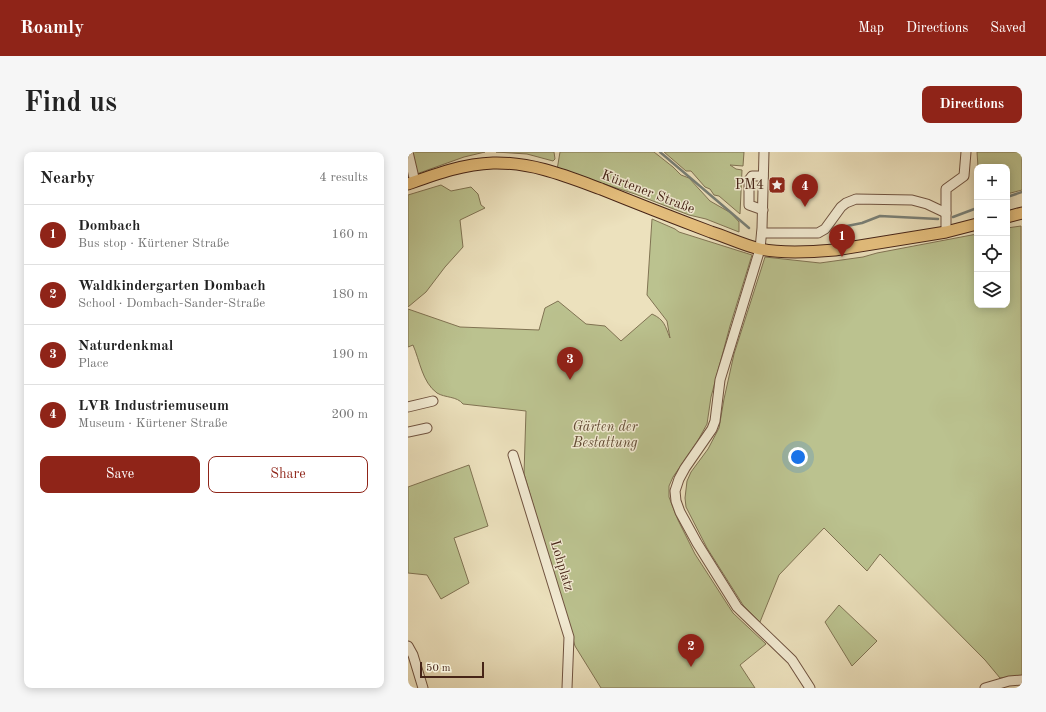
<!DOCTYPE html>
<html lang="en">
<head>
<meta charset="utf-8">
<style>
  :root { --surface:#fff; --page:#f6f6f6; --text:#222; --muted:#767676; --line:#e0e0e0; --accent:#8f2418 }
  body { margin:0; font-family:"Old Standard TT",serif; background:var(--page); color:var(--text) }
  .controls { position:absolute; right:12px; top:12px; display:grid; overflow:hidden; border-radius:8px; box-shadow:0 2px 10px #0003 }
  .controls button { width:36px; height:36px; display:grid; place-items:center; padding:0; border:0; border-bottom:1px solid var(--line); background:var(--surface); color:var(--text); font:20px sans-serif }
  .scale { position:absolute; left:12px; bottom:10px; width:64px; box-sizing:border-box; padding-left:4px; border:2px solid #462417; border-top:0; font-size:11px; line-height:14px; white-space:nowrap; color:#462417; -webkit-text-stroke:3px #f3ecd4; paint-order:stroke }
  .you { position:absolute; left:390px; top:305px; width:14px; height:14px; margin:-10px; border:3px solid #fff; border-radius:50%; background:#1a73e8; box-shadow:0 0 0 6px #1a73e833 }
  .badge { display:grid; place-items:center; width:26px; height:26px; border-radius:50%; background:var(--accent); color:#fff; font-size:13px; font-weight:700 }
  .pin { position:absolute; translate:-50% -33px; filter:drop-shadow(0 1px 2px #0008) }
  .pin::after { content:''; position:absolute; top:21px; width:14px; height:12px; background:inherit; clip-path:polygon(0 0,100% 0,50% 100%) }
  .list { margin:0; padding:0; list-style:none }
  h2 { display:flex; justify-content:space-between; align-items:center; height:52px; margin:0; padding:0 16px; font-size:17px }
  h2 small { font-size:13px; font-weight:400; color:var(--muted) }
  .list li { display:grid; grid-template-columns:26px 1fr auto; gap:12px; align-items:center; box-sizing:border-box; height:60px; padding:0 16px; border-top:1px solid var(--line) }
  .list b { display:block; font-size:15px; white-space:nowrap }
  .list p { margin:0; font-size:13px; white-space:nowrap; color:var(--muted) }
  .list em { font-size:13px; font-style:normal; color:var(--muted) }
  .actions { display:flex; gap:8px; padding:12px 16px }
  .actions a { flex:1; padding:9px 0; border:1px solid var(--accent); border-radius:8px; text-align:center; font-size:14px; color:var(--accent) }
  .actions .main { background:var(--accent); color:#fff }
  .icon { flex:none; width:22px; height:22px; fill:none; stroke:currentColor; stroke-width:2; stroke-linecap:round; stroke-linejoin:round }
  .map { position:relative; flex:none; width:614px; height:536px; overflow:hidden; border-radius:8px }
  header { display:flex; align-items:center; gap:24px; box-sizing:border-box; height:56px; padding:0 20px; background:var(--accent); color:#fff }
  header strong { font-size:19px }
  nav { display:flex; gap:22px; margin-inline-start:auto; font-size:14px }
  .intro { display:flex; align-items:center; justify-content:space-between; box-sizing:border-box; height:96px; padding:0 24px }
  h1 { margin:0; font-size:28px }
  .button { padding:10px 18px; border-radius:8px; background:var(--accent); color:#fff; font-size:14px; font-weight:700 }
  main { display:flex; gap:24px; padding:0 24px }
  aside { flex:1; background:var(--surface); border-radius:8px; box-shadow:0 2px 10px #0003 }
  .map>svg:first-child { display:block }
  .green { fill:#bbc28f; stroke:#807353 }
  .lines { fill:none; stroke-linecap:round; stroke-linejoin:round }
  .stream { stroke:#787f76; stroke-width:2.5 }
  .minor-casing { stroke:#705340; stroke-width:11 }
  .major-casing { stroke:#462417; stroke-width:13 }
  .minor { stroke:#f3ecd4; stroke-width:9 }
  .major { stroke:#e6c07e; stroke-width:11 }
  .labels { text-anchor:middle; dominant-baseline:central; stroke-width:3; stroke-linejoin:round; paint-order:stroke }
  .poi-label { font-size:14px; fill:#462417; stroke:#f3ecd4; text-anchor:end }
  .street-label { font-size:14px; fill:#462417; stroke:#f3ecd4 }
  .park-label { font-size:14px; font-style:italic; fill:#634c35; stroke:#f3ecd4 }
</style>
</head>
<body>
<header>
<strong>Roamly</strong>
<nav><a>Map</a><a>Directions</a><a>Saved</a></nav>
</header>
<div class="intro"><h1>Find us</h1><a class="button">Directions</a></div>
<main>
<aside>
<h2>Nearby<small>4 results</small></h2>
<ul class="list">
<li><span class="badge">1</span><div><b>Dombach</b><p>Bus stop · Kürtener Straße</p></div><em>160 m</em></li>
<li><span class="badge">2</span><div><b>Waldkindergarten Dombach</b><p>School · Dombach-Sander-Straße</p></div><em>180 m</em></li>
<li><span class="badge">3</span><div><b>Naturdenkmal</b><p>Place</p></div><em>190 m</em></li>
<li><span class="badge">4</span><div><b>LVR Industriemuseum</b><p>Museum · Kürtener Straße</p></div><em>200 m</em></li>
</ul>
<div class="actions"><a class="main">Save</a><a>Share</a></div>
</aside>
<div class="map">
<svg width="614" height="536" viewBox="0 0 614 536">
  <rect width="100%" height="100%" fill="#ece1bd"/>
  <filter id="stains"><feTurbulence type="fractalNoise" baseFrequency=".005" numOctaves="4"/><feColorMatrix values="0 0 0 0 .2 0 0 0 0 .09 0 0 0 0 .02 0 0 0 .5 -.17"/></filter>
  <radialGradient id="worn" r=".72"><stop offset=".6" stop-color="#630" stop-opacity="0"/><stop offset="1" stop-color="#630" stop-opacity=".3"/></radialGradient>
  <g class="green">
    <polygon points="0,0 77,0 56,5 0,25"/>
    <polygon points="88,0 146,0 147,7 145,9 119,2"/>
    <polygon points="152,0 246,0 265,15 273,23 281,26 302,49 323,61 331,70 331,80 298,67 281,63 227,42 196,32 177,28 149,18"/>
    <polygon points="256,0 336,0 335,14 322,13 328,17 334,18 332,62 311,44 306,43 302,37 297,35 283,19 278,19"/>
    <polygon points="569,0 614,0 614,38 599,42 599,15 570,15"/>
    <polygon points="33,33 43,39 63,35 70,42 73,53 77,56 52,68 55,95 37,115 18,140 0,155 0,43"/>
    <path d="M244,67L267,77L271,80L344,103L322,174L303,245L299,272L289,290L265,325L261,334V345L270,368L287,402L325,461L358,492L332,513L347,536H193L167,494L116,322L118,259L55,252C49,244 37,246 29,241C14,230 12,209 5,193L0,195V157L52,175L131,178L137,156L150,149L178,172L197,174L213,189L244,162C257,168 257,174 262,186L259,169L239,143Z"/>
    <polygon points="613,74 614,524 592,526 577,508 472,402 459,419 416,376 371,423 352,470 335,453 299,396 278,355 277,346 279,329 283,320 300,297 311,276 316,247 326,202 357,105 412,111 455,105 469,101 569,82 569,153 599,153 599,76"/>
    <polygon points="61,313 80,374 46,386 61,431 33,447 19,423 0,421 0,335"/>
    <polygon points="431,453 469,489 444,514 417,470"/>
  </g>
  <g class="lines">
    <g class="stream">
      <polyline points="252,0 341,76"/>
      <polyline points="599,45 614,40"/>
      <polyline points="545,65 569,56"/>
      <polyline points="434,75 454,71 472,64 530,67"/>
    </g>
    <g class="minor-casing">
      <g id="minor">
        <polyline points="0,0 7,30"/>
        <polyline points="356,0 354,76 352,97 312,228 307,269 304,277 277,316 271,327 267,339 268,349 272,360 289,391 329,455 384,508 402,536"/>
        <polyline points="355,58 341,53 341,28 344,24 355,24"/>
        <polyline points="538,80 538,37 556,24 558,0"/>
        <polyline points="354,81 410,81 417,77 433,55 438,51 448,47 504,48 519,52 538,61"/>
        <polyline points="0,255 25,249"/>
        <polyline points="0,280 19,276"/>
        <polyline points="105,303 161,485 159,536"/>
        <polyline points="0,494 5,503 15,536"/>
        <polyline points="577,536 601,529 614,528"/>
      </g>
    </g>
    <g class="major-casing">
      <g id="major">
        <path d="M0,32C28,22 55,12 85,11C124,10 158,24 193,37C230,52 266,66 303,80C319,85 335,93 352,97C375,102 404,100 427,98L538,80L569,72"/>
        <polyline points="599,65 614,61"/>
      </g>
    </g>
    <use href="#minor" class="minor"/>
    <use href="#major" class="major"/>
  </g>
  <defs>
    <g id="sight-square" transform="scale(0.9)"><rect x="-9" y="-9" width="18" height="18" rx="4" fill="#8f2418" stroke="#f3ecd4"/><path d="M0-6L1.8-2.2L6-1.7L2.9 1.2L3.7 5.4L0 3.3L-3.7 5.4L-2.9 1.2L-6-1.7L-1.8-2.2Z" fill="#fff"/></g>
  </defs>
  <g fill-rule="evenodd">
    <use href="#sight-square" x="369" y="33"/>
  </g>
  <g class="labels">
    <g class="poi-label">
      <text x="356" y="33">PM4</text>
    </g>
    <g class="street-label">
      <text transform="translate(240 40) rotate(21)">Kürtener Straße</text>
      <text transform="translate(154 414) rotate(73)">Lohplatz</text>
    </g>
    <g class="park-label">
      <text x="197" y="275">Gärten der<tspan x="197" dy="16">Bestattung</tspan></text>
    </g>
  </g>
  <rect width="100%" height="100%" filter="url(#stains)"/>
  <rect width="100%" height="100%" fill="url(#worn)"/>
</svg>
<div class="controls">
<button>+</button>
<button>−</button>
<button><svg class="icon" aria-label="locate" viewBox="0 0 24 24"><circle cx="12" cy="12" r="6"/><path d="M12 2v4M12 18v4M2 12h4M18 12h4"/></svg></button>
<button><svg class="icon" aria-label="layers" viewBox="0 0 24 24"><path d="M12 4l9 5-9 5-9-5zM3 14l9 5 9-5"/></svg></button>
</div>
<div class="scale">50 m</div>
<div class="you"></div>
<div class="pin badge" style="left:434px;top:105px">1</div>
<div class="pin badge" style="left:283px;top:515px">2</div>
<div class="pin badge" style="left:162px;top:228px">3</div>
<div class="pin badge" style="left:397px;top:55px">4</div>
</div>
</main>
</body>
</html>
